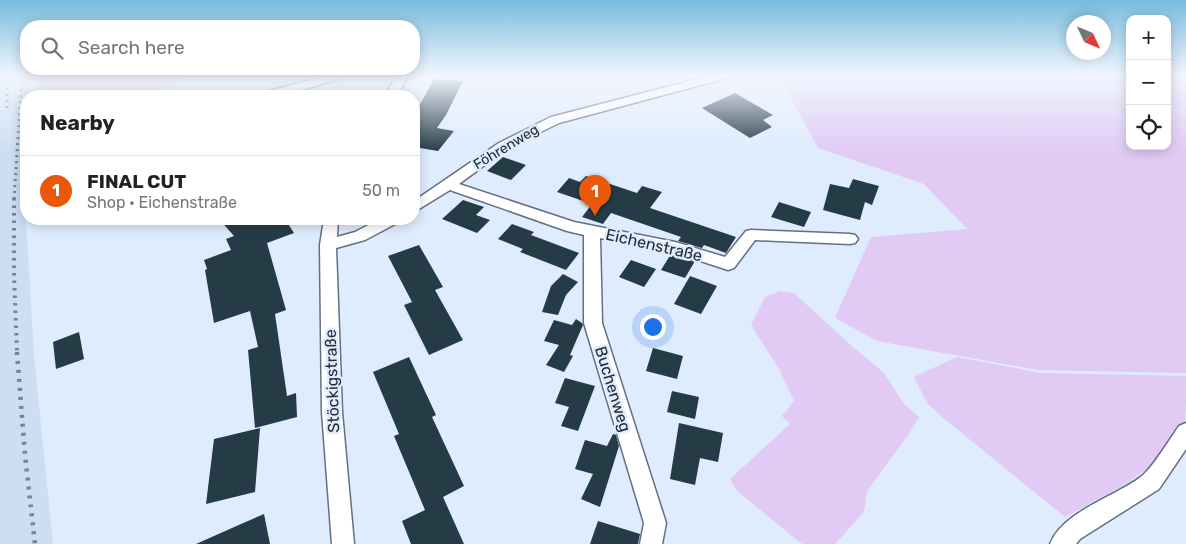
<!DOCTYPE html>
<html lang="en">
<head>
<meta charset="utf-8">
<style>
  :root { --surface:#fff; --page:#f6f6f6; --text:#222; --muted:#767676; --line:#e0e0e0; --accent:#ea580c }
  body { margin:0; font-family:Rubik,sans-serif; background:var(--page); color:var(--text) }
  .controls { position:absolute; right:15px; top:15px; display:grid; overflow:hidden; border-radius:10px; box-shadow:0 2px 12px #0003 }
  .controls button { width:45px; height:45px; display:grid; place-items:center; padding:0; border:0; border-bottom:1px solid var(--line); background:var(--surface); color:var(--text); font:25px sans-serif }
  .compass { position:absolute; left:1066px; top:15px; width:45px; height:45px; border-radius:50%; background:var(--surface); box-shadow:0 2px 12px #0003; rotate:134deg }
  .you { position:absolute; left:652px; top:326px; width:18px; height:18px; margin:-12px; border:4px solid #fff; border-radius:50%; background:#1a73e8; box-shadow:0 0 0 8px #1a73e833 }
  .badge { display:grid; place-items:center; width:32px; height:32px; border-radius:50%; background:var(--accent); color:#fff; font-size:16px; font-weight:700 }
  .pin { position:absolute; translate:-50% -41px; filter:drop-shadow(0 1px 2px #0008) }
  .pin::after { content:''; position:absolute; top:26px; width:18px; height:15px; background:inherit; clip-path:polygon(0 0,100% 0,50% 100%) }
  .list { margin:0; padding:0; list-style:none }
  h2 { display:flex; justify-content:space-between; align-items:center; height:65px; margin:0; padding:0 20px; font-size:21px }
  h2 small { font-size:16px; font-weight:400; color:var(--muted) }
  .list li { display:grid; grid-template-columns:32px 1fr auto; gap:15px; align-items:center; box-sizing:border-box; height:70px; padding:0 20px; border-top:1px solid var(--line) }
  .list b { display:block; font-size:19px; white-space:nowrap }
  .list p { margin:0; font-size:16px; white-space:nowrap; color:var(--muted) }
  .list em { font-size:16px; font-style:normal; color:var(--muted) }
  .icon { flex:none; width:28px; height:28px; fill:none; stroke:currentColor; stroke-width:2; stroke-linecap:round; stroke-linejoin:round }
  .map { position:relative; flex:none; width:1186px; height:544px; overflow:hidden }
  .search { position:absolute; background:var(--surface); box-shadow:0 2px 12px #0003; left:20px; top:20px; width:400px; height:55px; display:flex; align-items:center; gap:12px; box-sizing:border-box; padding:0 18px; border-radius:20px; color:var(--muted); font-size:19px }
  .panel { position:absolute; background:var(--surface); box-shadow:0 2px 12px #0003; left:20px; top:90px; width:400px; height:135px; border-radius:20px }
  .map>svg:first-child { display:block }
  .built { fill:#cddef3 }
  .green { fill:#e1caf4 }
  .building { fill:#253c47 }
  .lines { fill:none; stroke-linecap:round; stroke-linejoin:round }
  .minor-casing { stroke:#627083; stroke-width:3 }
  .minor { fill:#fff; fill-rule:evenodd }
  .rail-far2 { stroke:#79828e; stroke-width:3; stroke-dasharray:2 4; stroke-linecap:butt }
  .rail-far1 { stroke:#79828e; stroke-width:4; stroke-dasharray:2.5 5; stroke-linecap:butt }
  .rail { stroke:#79828e; stroke-width:4.5; stroke-dasharray:3 6; stroke-linecap:butt }
  .labels { text-anchor:middle; dominant-baseline:central; stroke-width:5; stroke-linejoin:round; paint-order:stroke }
  .far-street-label { font-size:14px; fill:#252b33; stroke:#dfecfd }
  .street-label { font-size:16px; fill:#252b33; stroke:#dfecfd }
</style>
</head>
<body>
<div class="map">
<svg width="1186" height="544" viewBox="0 0 1186 544">
  <rect width="100%" height="100%" fill="#dfecfd"/>
  <polygon class="built" points="0,76 29,76 29,96 26,96 26,219 34,355 53,544 0,544"/>
  <g class="green">
    <polygon points="40,76 184,76 146,96 38,96"/>
    <polygon points="775,76 1130,76 1130,146 1167,146 1167,76 1186,76 1186,373 1038,370 877,341 835,318 871,237 967,229 924,184 818,148 789,94"/>
    <polygon points="780,291 794,293 854,348 883,372 905,405 919,417 909,434 867,491 864,512 835,544 803,544 798,541 736,490 730,479 790,424 782,416 794,401 779,369 751,325 765,297"/>
    <path d="M957,357L1041,373L1186,376C1186,387 1186,413 1185,422C1164,470 1108,493 1065,517L942,417L927,403L914,377Z"/>
  </g>
  <g class="building">
    <polygon points="434,79 463,81 446,115 437,128 454,131 438,151 414,147 414,115"/>
    <polygon points="735,93 773,115 763,120 772,127 750,138 702,108"/>
    <polygon points="503,157 526,165 511,180 487,171"/>
    <polygon points="586,176 637,193 642,186 662,192 650,208 736,237 726,253 704,245 702,248 678,241 681,237 611,213 603,224 582,217 592,204 557,192 569,178 580,182"/>
    <polygon points="853,179 879,186 872,205 865,202 860,220 823,210 830,184 849,188"/>
    <polygon points="463,200 484,207 476,215 490,220 477,233 442,219"/>
    <polygon points="779,202 811,212 804,227 771,217"/>
    <polygon points="219,219 285,219 294,233 267,243 286,310 275,314 287,396 296,393 297,417 255,428 248,350 258,347 250,311 214,323 205,270 207,269 204,260 231,250 226,239 234,236"/>
    <polygon points="512,224 534,232 531,235 579,253 566,270 520,252 523,249 498,239"/>
    <polygon points="419,245 443,287 435,290 463,340 429,355 404,305 412,302 388,256"/>
    <polygon points="671,254 695,261 685,278 661,270"/>
    <polygon points="631,260 656,269 644,287 619,277"/>
    <polygon points="563,274 578,282 566,295 558,315 542,312 551,286"/>
    <polygon points="690,276 717,286 701,314 674,304"/>
    <polygon points="576,319 582,323 583,325 570,355 573,356 564,372 546,365 559,345 544,341 554,320 572,325"/>
    <polygon points="79,332 84,359 56,369 53,342"/>
    <polygon points="653,348 683,356 677,379 646,371"/>
    <polygon points="409,357 436,415 432,417 464,486 443,497 464,544 411,544 402,521 425,510 394,436 399,434 373,372"/>
    <polygon points="565,378 595,386 578,431 561,426 569,407 555,403"/>
    <polygon points="672,391 699,397 695,419 667,412"/>
    <polygon points="679,423 723,433 718,462 700,458 695,485 670,479"/>
    <polygon points="260,428 255,492 206,504 214,439"/>
    <polygon points="613,434 616,435 619,446 600,507 581,499 593,474 575,469 585,440 607,446"/>
    <polygon points="264,514 270,544 196,544 241,524"/>
    <polygon points="598,521 640,534 638,544 590,544"/>
  </g>
  <g class="lines">
    <g class="minor-casing">
      <g id="minor">
        <polygon points="325,76 345,76 343,78 280,96 261,96 263,93"/>
        <polygon points="396,76 408,76 397,96 385,96"/>
        <polygon points="709,76 729,76 727,78 559,123 508,148 459,184 574,222 675,242 725,257 746,231 751,230 850,234 855,235 858,239 855,243 850,244 755,240 734,268 728,270 673,252 600,238 602,323 666,523 662,544 640,544 644,523 584,323 584,235 567,231 450,190 414,212 414,201 499,143 551,117"/>
        <polygon points="324,219 338,219 337,237 355,232 380,219 399,219 397,223 365,240 336,248 342,412 354,544 332,544 322,412 320,245"/>
        <path d="M1186,423V449L1159,489L1080,539L1076,544H1050C1063,511 1115,497 1142,476C1153,467 1170,439 1179,426Z"/>
      </g>
    </g>
    <use href="#minor" class="minor"/>
    <g class="rail-far2">
      <polyline points="7,76 7,109"/>
      <polyline points="14,199 22,76"/>
    </g>
    <polyline class="rail-far1" points="14,198 14,275 17,353"/>
    <polyline class="rail" points="17,352 25,455 35,544"/>
  </g>
  <linearGradient id="sky" x2="0" y2="1"><stop stop-color="#77bcde"/><stop offset="0.5" stop-color="#f1f6fe"/><stop offset="1" stop-color="#f1f6fe" stop-opacity="0"/></linearGradient>
  <rect width="1186" height="152" fill="url(#sky)"/>
  <g class="labels">
    <g class="far-street-label">
      <text transform="translate(506 147) rotate(-31)">Föhrenweg</text>
    </g>
    <g class="street-label">
      <text transform="translate(654 245) rotate(13)">Eichenstraße</text>
      <text transform="translate(332 381) rotate(-92)">Stöckigstraße</text>
      <text transform="translate(613 389) rotate(73)">Buchenweg</text>
    </g>
  </g>
</svg>
<div class="controls">
<button>+</button>
<button>−</button>
<button><svg class="icon" aria-label="locate" viewBox="0 0 24 24"><circle cx="12" cy="12" r="6"/><path d="M12 2v4M12 18v4M2 12h4M18 12h4"/></svg></button>
</div>
<svg class="compass" viewBox="-18 -18 36 36"><path d="M0-13l5 13h-10z" fill="#e53935"/><path d="M0 13l5-13h-10z" fill="#767676"/></svg>
<div class="you"></div>
<div class="pin badge" style="left:595px;top:216px">1</div>
<div class="search"><svg class="icon" aria-label="search" viewBox="0 0 24 24"><circle cx="10" cy="10" r="6"/><path d="M15 15l6 6"/></svg>Search here</div>
<section class="panel">
<h2>Nearby<small></small></h2>
<ul class="list">
<li><span class="badge">1</span><div><b>FINAL CUT</b><p>Shop · Eichenstraße</p></div><em>50 m</em></li>
</ul>
</section>
</div>
</body>
</html>
